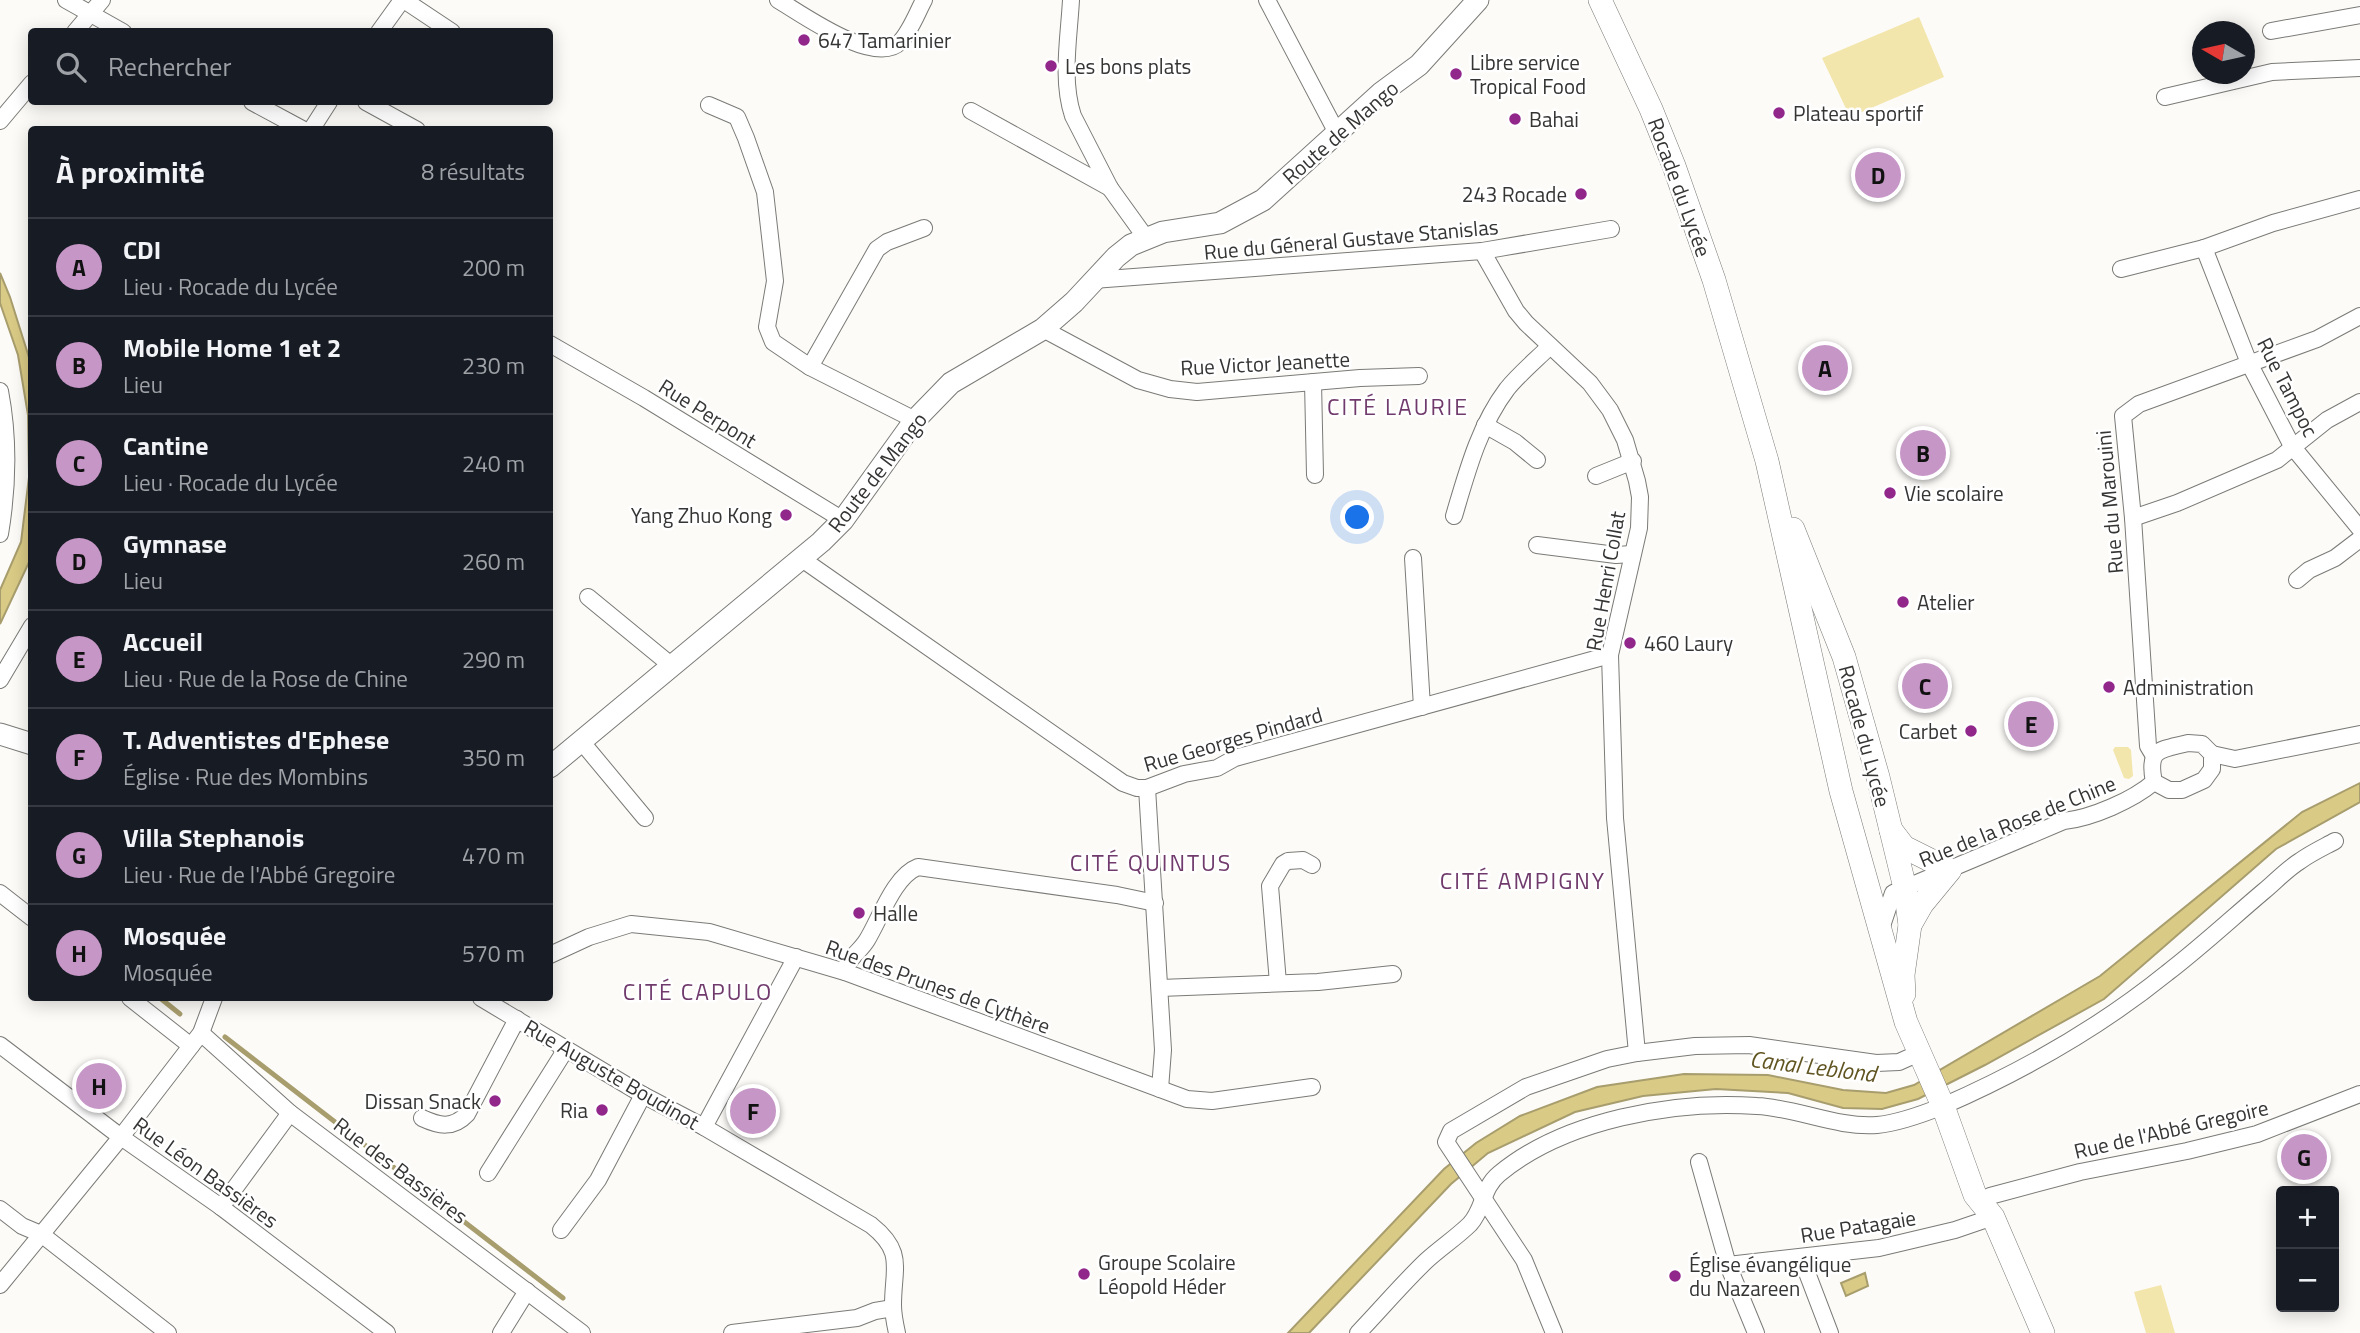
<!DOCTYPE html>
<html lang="fr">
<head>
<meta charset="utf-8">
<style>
  :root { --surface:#171b24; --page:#242831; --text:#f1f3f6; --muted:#9ea1a6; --line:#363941; --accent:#c697c6 }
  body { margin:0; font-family:"Titillium Web",sans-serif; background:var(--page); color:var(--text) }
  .controls { position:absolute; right:21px; bottom:21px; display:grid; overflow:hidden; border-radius:7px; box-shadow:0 4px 18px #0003 }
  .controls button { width:63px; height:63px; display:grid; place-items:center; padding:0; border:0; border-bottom:2px solid var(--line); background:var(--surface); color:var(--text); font:35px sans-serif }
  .compass { position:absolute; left:2192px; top:21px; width:63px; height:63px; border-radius:50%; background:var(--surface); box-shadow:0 4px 18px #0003; rotate:279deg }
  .you { position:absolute; left:1358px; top:518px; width:24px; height:24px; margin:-18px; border:5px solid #fff; border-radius:50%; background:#1a73e8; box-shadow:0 0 0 10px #1a73e833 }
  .badge { display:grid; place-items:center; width:46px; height:46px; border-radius:50%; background:var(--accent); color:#111; font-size:23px; font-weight:700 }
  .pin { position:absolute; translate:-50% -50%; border:4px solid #fff; box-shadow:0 2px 7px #0006 }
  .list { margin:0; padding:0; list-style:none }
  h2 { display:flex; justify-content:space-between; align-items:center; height:91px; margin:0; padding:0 28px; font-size:30px }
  h2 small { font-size:23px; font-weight:400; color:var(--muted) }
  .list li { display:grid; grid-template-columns:46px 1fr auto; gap:21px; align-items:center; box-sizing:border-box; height:98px; padding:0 28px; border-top:2px solid var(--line) }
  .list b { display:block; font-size:26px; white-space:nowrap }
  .list p { margin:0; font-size:23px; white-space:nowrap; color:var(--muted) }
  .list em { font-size:23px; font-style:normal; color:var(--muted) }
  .icon { flex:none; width:38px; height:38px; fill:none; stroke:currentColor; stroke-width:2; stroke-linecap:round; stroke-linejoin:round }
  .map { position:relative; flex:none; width:2360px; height:1333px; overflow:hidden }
  .search { position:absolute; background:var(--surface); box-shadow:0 4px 18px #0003; left:28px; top:28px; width:525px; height:77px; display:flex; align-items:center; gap:18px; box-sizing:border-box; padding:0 24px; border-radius:7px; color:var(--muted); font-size:26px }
  .panel { position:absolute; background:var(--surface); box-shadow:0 4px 18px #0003; left:28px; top:126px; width:525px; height:875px; border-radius:7px }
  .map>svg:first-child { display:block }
  .green { fill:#f3e6ac }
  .water { fill:#d9ca85; stroke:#a89d6d; stroke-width:2 }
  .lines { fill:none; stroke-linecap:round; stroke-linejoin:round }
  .stream { stroke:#a89d6d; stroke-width:5 }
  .minor-casing { stroke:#7a7a77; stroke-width:18 }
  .tertiary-casing { stroke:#7a7a77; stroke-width:23 }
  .secondary-casing { stroke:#7a7a77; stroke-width:24 }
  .minor { stroke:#fff; stroke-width:16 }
  .tertiary { stroke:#fff; stroke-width:21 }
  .secondary { stroke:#fff; stroke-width:23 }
  .poi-dot { fill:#91278b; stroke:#fff; stroke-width:2.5 }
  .labels { text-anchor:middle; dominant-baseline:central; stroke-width:5; stroke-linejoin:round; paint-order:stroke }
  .poi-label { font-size:21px; fill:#353534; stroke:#fff; text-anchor:start }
  .street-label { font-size:21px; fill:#353534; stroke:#fff }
  .neighbourhood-label { font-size:23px; letter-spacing:2px; fill:#703b6c; stroke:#fff }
  .water-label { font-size:23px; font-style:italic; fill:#605421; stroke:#fff }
</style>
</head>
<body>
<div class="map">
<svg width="2360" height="1333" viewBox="0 0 2360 1333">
  <rect width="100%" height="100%" fill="#fcfbf8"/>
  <g class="green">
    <polygon points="1919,17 1944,77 1850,117 1822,58"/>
    <polygon points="2115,747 2128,747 2131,750 2133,776 2129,779 2124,778 2113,750"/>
    <polygon points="2161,1285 2175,1333 2146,1333 2134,1292"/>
  </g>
  <g class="water">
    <polygon points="0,273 10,297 32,367 31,558 0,624 0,590 21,542 29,477 28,415 18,355 0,303"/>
    <polygon points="2360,783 2360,802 2276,849 2104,999 1985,1065 1918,1099 1882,1109 1843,1108 1788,1093 1716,1089 1643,1096 1575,1112 1488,1153 1451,1184 1309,1333 1288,1333 1444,1169 1476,1143 1520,1116 1597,1087 1684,1074 1768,1075 1843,1090 1886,1093 1914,1085 2100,976 2302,812"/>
    <polygon points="1865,1273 1868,1286 1846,1296 1841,1283"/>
  </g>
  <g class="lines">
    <g class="stream">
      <polyline points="160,998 180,1014"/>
      <polyline points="225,1037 563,1298"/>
    </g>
    <g class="minor-casing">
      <g id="minor">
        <polyline points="66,0 123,32"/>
        <polyline points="404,0 452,32"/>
        <path d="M778,0C802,14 875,67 900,42C910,32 917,13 924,0"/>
        <path d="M1071,0C1069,37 1061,80 1073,116L1110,188L1146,238"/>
        <polyline points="1267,0 1337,133"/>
        <polyline points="2271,31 2360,15"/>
        <polyline points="75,32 102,0"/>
        <polyline points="379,32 402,0"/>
        <polyline points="2165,97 2272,72 2360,68"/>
        <polyline points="252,102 304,130"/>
        <polyline points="366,102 417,130"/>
        <polyline points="709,105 737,117 746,138 765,192 775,281 767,327 773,342 810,367 915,420"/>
        <polyline points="971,111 1110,188"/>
        <polyline points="0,121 32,83"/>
        <polyline points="311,130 329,102"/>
        <polyline points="2204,248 2249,363 2292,446 2360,529"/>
        <polyline points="1482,251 1516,311 1526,323 1590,383 1610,410 1625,440 1637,481 1640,497 1639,528 1610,655 1615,818 1637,1053"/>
        <polyline points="2121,269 2204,248 2273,223 2360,199"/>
        <polyline points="1093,280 1482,251 1611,229"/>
        <polyline points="1043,329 1138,380 1170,389 1197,392 1360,378 1419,376"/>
        <polyline points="550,344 644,398 843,520"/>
        <polyline points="810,367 877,249 887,242 924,228"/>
        <polyline points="1313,382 1315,475"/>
        <path d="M0,391C9,438 8,486 0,534"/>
        <polyline points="1485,425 1515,442 1537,460"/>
        <polyline points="1596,476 1633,461"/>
        <path d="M1454,516C1467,472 1479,426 1507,389C1519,374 1536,360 1550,346"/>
        <polyline points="2133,518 2177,503 2277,460 2327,420 2360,402"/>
        <polyline points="1537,545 1616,555 1632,554"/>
        <polyline points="1413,558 1422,707"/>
        <polyline points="802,559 1123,783 1137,788 1147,788 1184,774 1217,768 1235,758 1610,655"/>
        <polyline points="2297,580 2309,570 2335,558 2360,539"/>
        <polyline points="588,597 672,666"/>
        <polyline points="0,680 32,626"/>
        <polyline points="581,741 645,818"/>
        <path d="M2188,743L2202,744L2212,754V769L2204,780L2182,790H2169L2154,782C2147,748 2160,750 2188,743Z"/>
        <polyline points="2212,754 2235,759 2360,734"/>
        <polyline points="2154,756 2148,746 2133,518 2123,416 2139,404 2317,339 2360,316"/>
        <polyline points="1147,788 1163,1050 1160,1089"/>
        <polyline points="0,893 32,918"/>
        <path d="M1881,929L1893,893L2064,821C2092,818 2133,800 2154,782"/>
        <polyline points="550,955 589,937 631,924 709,932 845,972 1187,1099 1212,1101 1312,1087"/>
        <path d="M845,972C849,956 859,953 867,940C880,919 894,876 918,867L1117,895L1155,903"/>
        <polyline points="1278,983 1270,886 1283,864 1288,861 1303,860 1312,865"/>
        <polyline points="1160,988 1318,982 1393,974"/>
        <polyline points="130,998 191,1046"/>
        <path d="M481,998L643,1095L704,1127L871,1225C905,1252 893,1268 893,1305C893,1314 895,1324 897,1333"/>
        <polyline points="201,1033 290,1113 582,1333"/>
        <polyline points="0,1045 121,1137 221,1207 387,1333"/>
        <path d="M422,1118C439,1126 453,1129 467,1114L517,1019"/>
        <polyline points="704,1127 796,957"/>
        <polyline points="1699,1162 1728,1265 1756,1333"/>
        <polyline points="488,1173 566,1049"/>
        <polyline points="1990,1196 2080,1172 2187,1151 2257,1134 2360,1094"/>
        <polyline points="221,1207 290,1113"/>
        <polyline points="0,1209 22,1226 41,1234 168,1333"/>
        <polyline points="561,1230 598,1180 643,1095"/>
        <polyline points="1801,1257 1830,1333"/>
        <polyline points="1728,1265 1879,1248 1955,1230 1993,1217"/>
        <polyline points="0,1285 121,1137 201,1033 214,998"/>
        <polyline points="501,1333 527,1291"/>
        <polyline points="732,1333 857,1318 875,1311 893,1308"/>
        <path d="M1358,1333C1381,1309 1402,1284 1426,1261C1440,1248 1457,1237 1470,1224C1484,1209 1482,1188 1499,1174C1564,1120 1674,1100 1757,1106C1797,1108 1837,1128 1877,1125C1899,1123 1923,1114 1943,1106C2023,1071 2099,1028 2167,973C2201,947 2232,918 2264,891C2276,881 2287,869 2300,861C2311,853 2324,847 2335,841"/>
        <polyline points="1554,1333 1524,1260 1446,1142 1451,1131 1526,1087 1607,1059 1637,1053 1695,1046 1749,1045 1876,1063 1899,1062 1919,1053"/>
      </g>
    </g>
    <g class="tertiary-casing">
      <g id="tertiary">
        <polyline points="0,734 32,744"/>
        <polyline points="550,767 821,542 843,520 915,420 951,383 1043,329 1074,302 1116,257 1131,245 1163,232 1220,223 1263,200 1381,93 1419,65 1478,0"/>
      </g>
    </g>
    <g class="secondary-casing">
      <g id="secondary">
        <polyline points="1600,0 1651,109 1674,166 1714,280 1767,461 1841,791 1906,1022 1943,1106 1975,1195 1993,1217 2043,1333"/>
        <polyline points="1793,529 1844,657 1878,777 1905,888 1910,925 1903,975 1904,994"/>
        <polyline points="1891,830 1904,847 1950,870 1922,904 1910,925"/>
      </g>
    </g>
    <use href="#minor" class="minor"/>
    <use href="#tertiary" class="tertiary"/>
    <use href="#secondary" class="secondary"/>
  </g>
  <g class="poi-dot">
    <circle cx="804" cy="40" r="7"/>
    <circle cx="1051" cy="66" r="7"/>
    <circle cx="1456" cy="74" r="7"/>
    <circle cx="1779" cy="113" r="7"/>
    <circle cx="1515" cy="119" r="7"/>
    <circle cx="1581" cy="194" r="7"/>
    <circle cx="1890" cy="493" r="7"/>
    <circle cx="786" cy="515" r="7"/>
    <circle cx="1903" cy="602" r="7"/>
    <circle cx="1630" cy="643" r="7"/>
    <circle cx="2109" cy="687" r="7"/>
    <circle cx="1971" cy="731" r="7"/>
    <circle cx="859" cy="913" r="7"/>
    <circle cx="495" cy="1101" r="7"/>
    <circle cx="602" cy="1110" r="7"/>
    <circle cx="1084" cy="1274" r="7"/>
    <circle cx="1675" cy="1276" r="7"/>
  </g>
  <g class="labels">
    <g class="poi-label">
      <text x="818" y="40">647 Tamarinier</text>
      <text x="1470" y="62">Libre service<tspan x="1470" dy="24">Tropical Food</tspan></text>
      <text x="1065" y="66">Les bons plats</text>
      <text x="1793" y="113">Plateau sportif</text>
      <text x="1529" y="119">Bahai</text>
      <text x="1567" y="194" text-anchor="end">243 Rocade</text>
      <text x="1904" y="493">Vie scolaire</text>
      <text x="772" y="515" text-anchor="end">Yang Zhuo Kong</text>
      <text x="1917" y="602">Atelier</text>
      <text x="1644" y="643">460 Laury</text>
      <text x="2123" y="687">Administration</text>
      <text x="1957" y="731" text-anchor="end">Carbet</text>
      <text x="873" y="913">Halle</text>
      <text x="481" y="1101" text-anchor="end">Dissan Snack</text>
      <text x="588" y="1110" text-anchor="end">Ria</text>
      <text x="1098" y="1262">Groupe Scolaire<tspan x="1098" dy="24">Léopold Héder</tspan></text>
      <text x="1689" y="1264">Église évangélique<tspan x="1689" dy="24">du Nazareen</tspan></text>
    </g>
    <g class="street-label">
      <text transform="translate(1340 132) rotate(-41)">Route de Mango</text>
      <text transform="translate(1680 187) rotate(70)">Rocade du Lycée</text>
      <text transform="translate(1351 239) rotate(-5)">Rue du Géneral Gustave Stanislas</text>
      <text transform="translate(1265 363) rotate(-3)">Rue Victor Jeanette</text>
      <text transform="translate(2288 387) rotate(63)">Rue Tampoc</text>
      <text transform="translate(708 413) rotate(32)">Rue Perpont</text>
      <text transform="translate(877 472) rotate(-52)">Route de Mango</text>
      <text transform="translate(2109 502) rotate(-95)">Rue du Marouini</text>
      <text transform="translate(1605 581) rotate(-80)">Rue Henri Collat</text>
      <text transform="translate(1865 736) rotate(75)">Rocade du Lycée</text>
      <text transform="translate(1233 739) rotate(-16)">Rue Georges Pindard</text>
      <text transform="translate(2017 821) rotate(-22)">Rue de la Rose de Chine</text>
      <text transform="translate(938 986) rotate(20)">Rue des Prunes de Cythère</text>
      <text transform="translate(612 1074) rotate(30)">Rue Auguste Boudinot</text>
      <text transform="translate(2171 1129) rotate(-13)">Rue de l'Abbé Gregoire</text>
      <text transform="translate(401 1170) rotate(37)">Rue des Bassières</text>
      <text transform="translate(206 1172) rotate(36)">Rue Léon Bassières</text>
      <text transform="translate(1858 1226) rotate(-9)">Rue Patagaie</text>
    </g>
    <g class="neighbourhood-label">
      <text x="1398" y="406">CITÉ LAURIE</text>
      <text x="1151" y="862">CITÉ QUINTUS</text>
      <text x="1523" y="880">CITÉ AMPIGNY</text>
      <text x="698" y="991">CITÉ CAPULO</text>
    </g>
    <g class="water-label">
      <text transform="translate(1813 1066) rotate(7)">Canal Leblond</text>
    </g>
  </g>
</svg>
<div class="controls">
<button>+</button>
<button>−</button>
</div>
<svg class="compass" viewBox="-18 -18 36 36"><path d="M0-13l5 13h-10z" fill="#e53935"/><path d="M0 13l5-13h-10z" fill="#9ea1a6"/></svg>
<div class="you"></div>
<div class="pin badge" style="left:1825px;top:368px">A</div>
<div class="pin badge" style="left:1923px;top:453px">B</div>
<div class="pin badge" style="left:1925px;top:686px">C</div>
<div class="pin badge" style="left:1878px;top:175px">D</div>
<div class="pin badge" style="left:2031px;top:724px">E</div>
<div class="pin badge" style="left:753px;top:1111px">F</div>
<div class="pin badge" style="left:2304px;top:1157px">G</div>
<div class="pin badge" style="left:99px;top:1086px">H</div>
<div class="search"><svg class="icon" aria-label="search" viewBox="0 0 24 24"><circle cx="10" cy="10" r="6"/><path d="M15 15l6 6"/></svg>Rechercher</div>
<section class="panel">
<h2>À proximité<small>8 résultats</small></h2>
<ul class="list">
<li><span class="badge">A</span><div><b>CDI</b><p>Lieu · Rocade du Lycée</p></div><em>200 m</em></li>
<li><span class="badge">B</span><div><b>Mobile Home 1 et 2</b><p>Lieu</p></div><em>230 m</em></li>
<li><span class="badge">C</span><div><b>Cantine</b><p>Lieu · Rocade du Lycée</p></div><em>240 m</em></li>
<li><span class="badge">D</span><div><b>Gymnase</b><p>Lieu</p></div><em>260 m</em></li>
<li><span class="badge">E</span><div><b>Accueil</b><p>Lieu · Rue de la Rose de Chine</p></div><em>290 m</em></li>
<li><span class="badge">F</span><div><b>T. Adventistes d'Ephese</b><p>Église · Rue des Mombins</p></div><em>350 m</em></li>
<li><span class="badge">G</span><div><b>Villa Stephanois</b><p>Lieu · Rue de l'Abbé Gregoire</p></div><em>470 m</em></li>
<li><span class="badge">H</span><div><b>Mosquée</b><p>Mosquée</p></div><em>570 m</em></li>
</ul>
</section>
</div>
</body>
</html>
